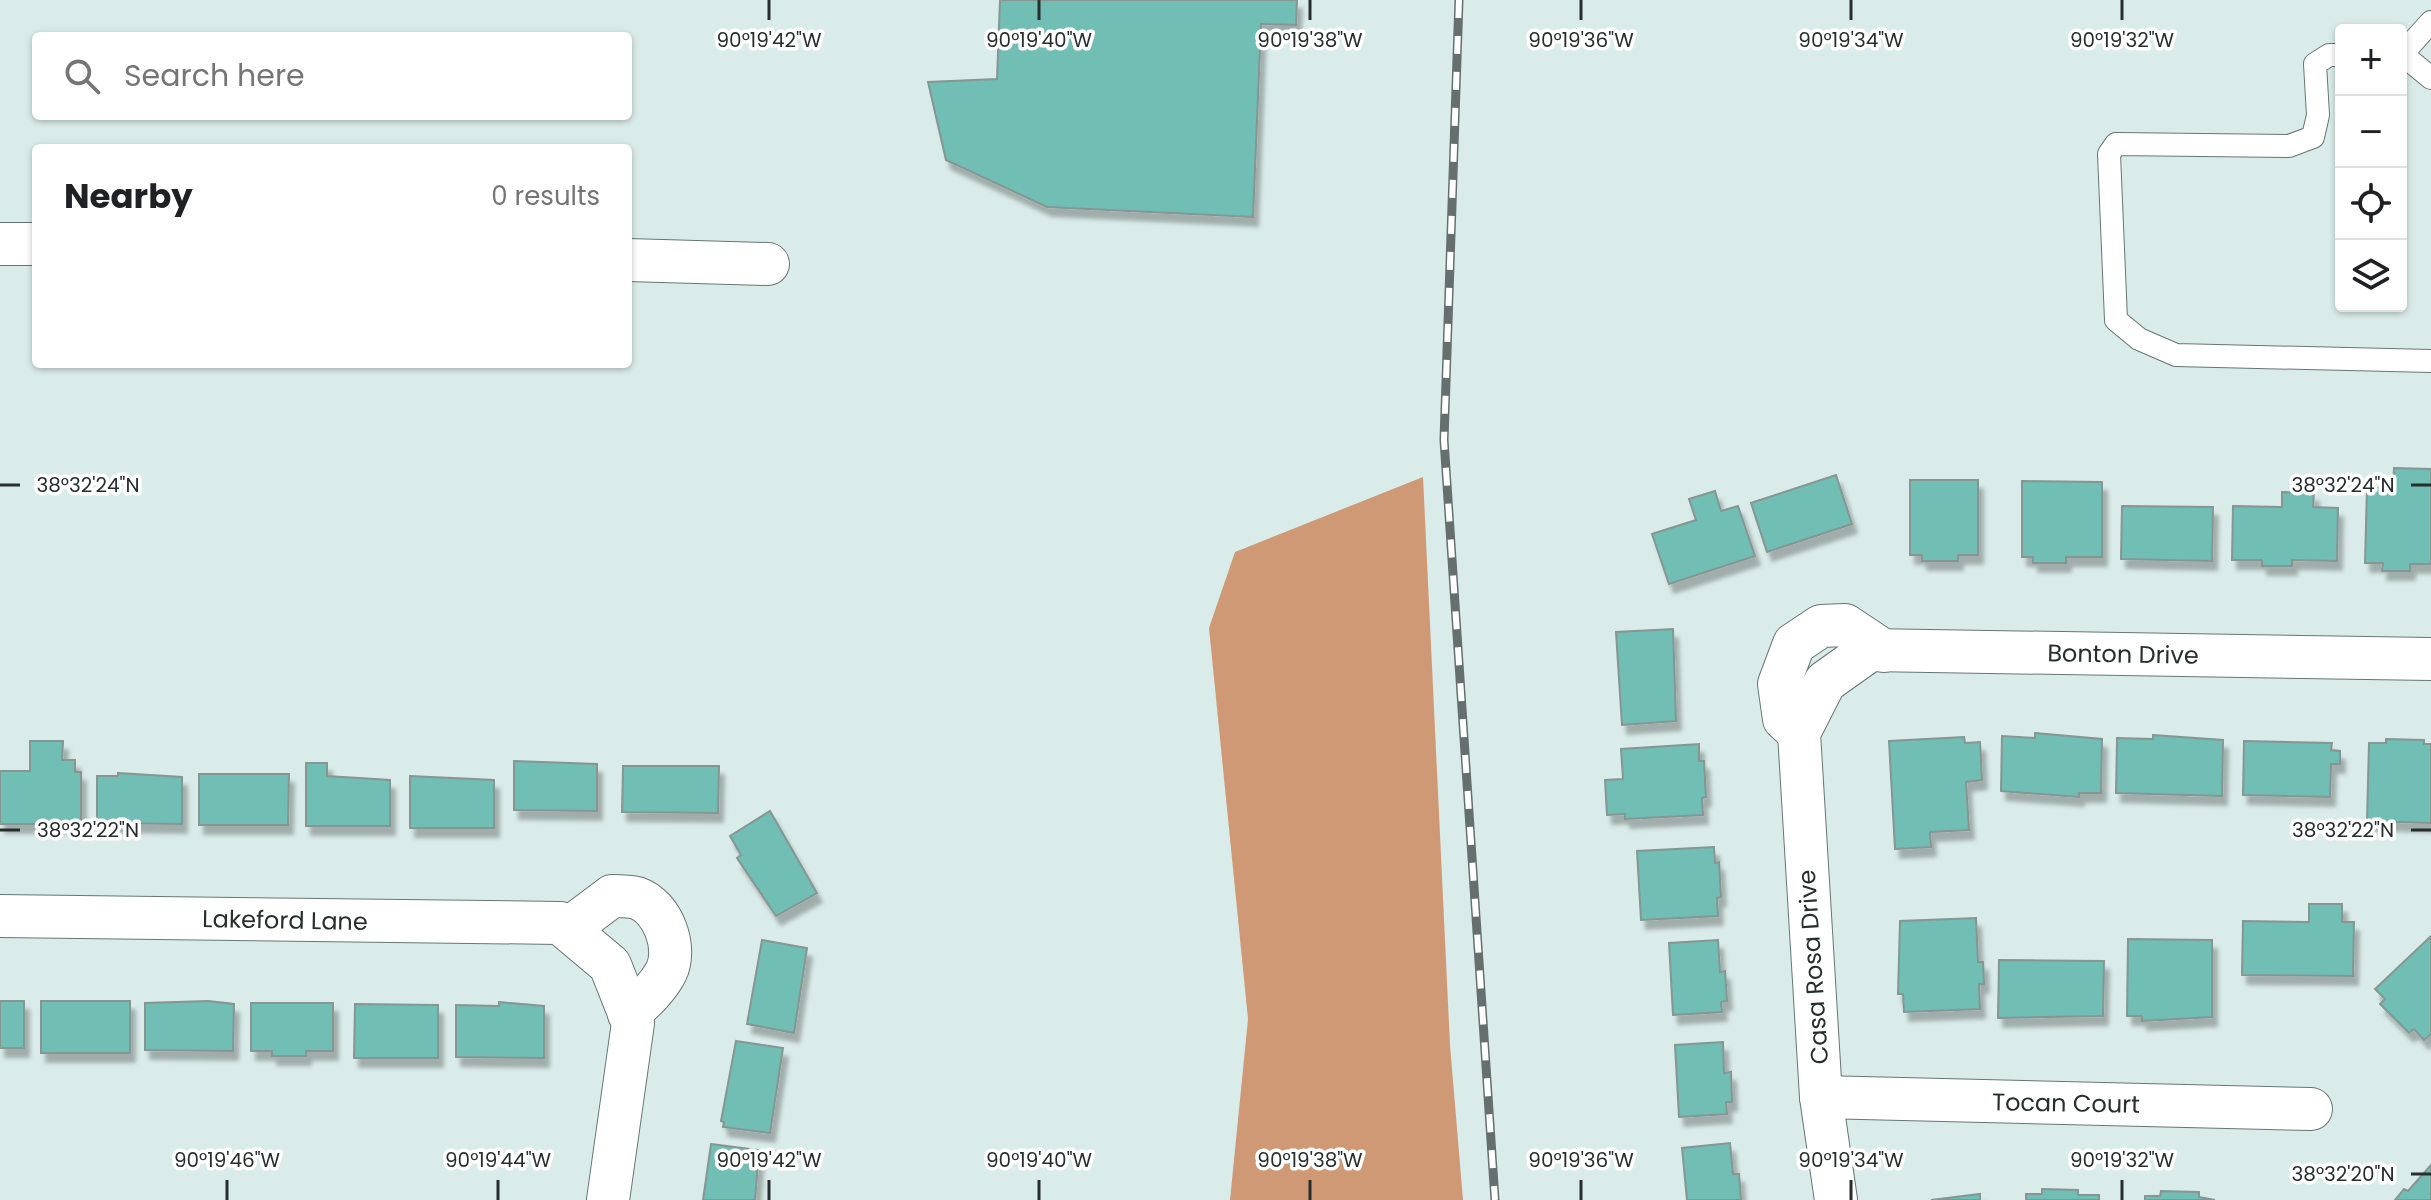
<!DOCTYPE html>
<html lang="en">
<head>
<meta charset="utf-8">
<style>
  :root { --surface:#fff; --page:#f2f2f2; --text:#202124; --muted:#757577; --line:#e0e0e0 }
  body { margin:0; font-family:Poppins,sans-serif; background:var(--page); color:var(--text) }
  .controls { position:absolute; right:24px; top:24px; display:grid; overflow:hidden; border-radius:8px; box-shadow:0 2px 6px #0004 }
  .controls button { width:72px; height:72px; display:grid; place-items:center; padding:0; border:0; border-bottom:2px solid var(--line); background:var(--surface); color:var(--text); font:40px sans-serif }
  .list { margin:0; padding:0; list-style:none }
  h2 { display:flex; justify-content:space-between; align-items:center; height:104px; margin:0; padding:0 32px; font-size:34px }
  h2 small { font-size:26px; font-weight:400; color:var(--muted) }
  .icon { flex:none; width:44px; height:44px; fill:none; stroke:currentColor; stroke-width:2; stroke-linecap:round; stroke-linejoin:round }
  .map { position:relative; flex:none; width:2431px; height:1200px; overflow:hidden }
  .search { position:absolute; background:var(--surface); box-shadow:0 2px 6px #0004; left:32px; top:32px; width:600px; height:88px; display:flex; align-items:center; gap:20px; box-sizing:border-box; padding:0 28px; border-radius:8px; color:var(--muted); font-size:30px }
  .panel { position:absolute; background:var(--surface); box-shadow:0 2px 6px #0004; left:32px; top:144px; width:600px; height:224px; border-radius:8px }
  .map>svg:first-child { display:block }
  .forest { fill:#cf9976 }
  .building { fill:#6fbeb4; stroke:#859693; stroke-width:2; filter:url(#shadow) }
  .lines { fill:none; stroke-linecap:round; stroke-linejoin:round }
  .service-casing { stroke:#667673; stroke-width:24 }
  .minor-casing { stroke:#667673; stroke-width:44 }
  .service { stroke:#fff; stroke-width:22 }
  .minor { stroke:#fff; stroke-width:42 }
  .rail-casing { stroke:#65706e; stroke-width:9 }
  .rail { stroke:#fff; stroke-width:6; stroke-dasharray:18; stroke-linecap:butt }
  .ticks { fill:none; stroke:#272e2d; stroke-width:3 }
  .labels { text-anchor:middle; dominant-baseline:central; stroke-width:7; stroke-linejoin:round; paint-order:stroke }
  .street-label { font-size:24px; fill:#272e2d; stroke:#fff }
  .ticks-label { font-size:20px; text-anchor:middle; fill:#272e2d; stroke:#fff; stroke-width:7; stroke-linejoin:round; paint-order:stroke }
</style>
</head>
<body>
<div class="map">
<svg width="2431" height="1200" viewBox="0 0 2431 1200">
  <defs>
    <filter id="shadow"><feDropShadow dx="5" dy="9" stdDeviation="2" flood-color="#0004"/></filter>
  </defs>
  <rect width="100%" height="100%" fill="#daece9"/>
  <polygon class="forest" points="1423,477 1450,1045 1463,1200 1230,1200 1248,1019 1209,628 1235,552"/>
  <g class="building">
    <polygon points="1000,0 1297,0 1296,25 1261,24 1253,217 1047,207 946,160 928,82 997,79"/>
    <polygon points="2394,468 2431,469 2431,564 2410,564 2410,571 2382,571 2383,563 2365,563 2367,487 2393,488"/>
    <polygon points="1836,475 1852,524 1767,552 1751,503"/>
    <polygon points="1910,480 1978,480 1978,555 1958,555 1958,561 1922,561 1922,555 1910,555"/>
    <polygon points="2022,481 2102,482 2102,557 2066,557 2066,563 2033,563 2033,557 2022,557"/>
    <polygon points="1715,491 1721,511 1738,506 1755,556 1669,584 1652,534 1696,520 1689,499"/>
    <polygon points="2282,492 2314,493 2313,507 2338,508 2337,561 2292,560 2292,566 2262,566 2262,560 2232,560 2233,506 2282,507"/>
    <polygon points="2122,506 2213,507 2212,561 2121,559"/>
    <polygon points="1673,629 1676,721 1622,725 1616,632"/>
    <polygon points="2035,733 2102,739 2101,793 2079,793 2079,797 2001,791 2002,736 2035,738"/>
    <polygon points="2153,735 2223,740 2222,796 2116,793 2117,738 2153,739"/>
    <polygon points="1964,737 1965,743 1980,742 1982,780 1966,782 1969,830 1930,832 1931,847 1895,849 1889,741"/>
    <polygon points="2386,739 2424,740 2424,744 2431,744 2431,823 2367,821 2369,743 2386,743"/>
    <polygon points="30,741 63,741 62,760 75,760 75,772 81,772 81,824 0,824 0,771 30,771"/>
    <polygon points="2244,741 2332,743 2331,750 2340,751 2340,764 2331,764 2330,797 2243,795"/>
    <polygon points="1699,744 1699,761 1704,761 1706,797 1702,798 1703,815 1625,819 1625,814 1607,815 1605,780 1623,779 1621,749"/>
    <polygon points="514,761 597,764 597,811 514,810"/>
    <polygon points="306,763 327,763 327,776 390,780 390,826 306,826"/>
    <polygon points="623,766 719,766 718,813 622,812"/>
    <polygon points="118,773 182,777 182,824 97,823 97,776 118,776"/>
    <polygon points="199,774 289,774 288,825 199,825"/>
    <polygon points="410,776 494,780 494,828 410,828"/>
    <polygon points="770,811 817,893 776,916 737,858 741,855 730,836"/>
    <polygon points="1714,847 1715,863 1719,862 1721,897 1717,898 1718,916 1641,920 1637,851"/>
    <polygon points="2309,904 2342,904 2342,922 2354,922 2353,976 2242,975 2243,921 2309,922"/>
    <polygon points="1976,918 1978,962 1983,962 1984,984 1979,984 1980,1009 1904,1012 1903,994 1898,994 1900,921"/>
    <polygon points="2431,936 2431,1034 2424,1040 2414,1029 2409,1033 2380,1004 2385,999 2375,989"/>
    <polygon points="2128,939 2212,940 2212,1017 2142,1021 2142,1016 2127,1016"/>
    <polygon points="762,940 807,948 794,1033 747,1024"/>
    <polygon points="1718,940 1720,972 1725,971 1727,1001 1721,1002 1722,1012 1673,1015 1669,943"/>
    <polygon points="1999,960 2104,961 2103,1016 1998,1018"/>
    <rect x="0" y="1001" width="24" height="47"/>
    <rect x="41" y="1001" width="89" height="52"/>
    <polygon points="208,1001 234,1004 233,1051 145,1050 145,1003"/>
    <polygon points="499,1002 544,1006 544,1058 456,1057 456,1005 499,1006"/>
    <polygon points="251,1003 333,1003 333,1051 306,1051 306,1056 272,1056 272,1051 251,1051"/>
    <polygon points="355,1004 438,1005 438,1058 354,1058"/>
    <polygon points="736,1041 783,1048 770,1133 723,1127 724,1122 721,1121"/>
    <polygon points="1723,1042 1724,1073 1731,1072 1732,1102 1726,1102 1727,1114 1679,1117 1675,1045"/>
    <polygon points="1730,1143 1733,1174 1739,1174 1741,1200 1687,1200 1682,1148"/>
    <polygon points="711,1144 759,1150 755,1200 703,1200"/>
    <polygon points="2431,1165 2431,1200 2395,1200 2404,1189 2408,1191"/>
    <polygon points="2042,1189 2078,1190 2078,1195 2099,1195 2099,1200 2026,1200 2026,1194 2042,1194"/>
    <polygon points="2161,1191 2199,1192 2199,1197 2215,1200 2145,1200 2145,1196 2160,1196"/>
    <polygon points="1980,1194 1980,1200 1931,1200"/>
  </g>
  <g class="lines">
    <g class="service-casing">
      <g id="service">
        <polyline points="2341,55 2329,55 2315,64 2318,115 2313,137 2289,146 2116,144 2109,154 2116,320 2139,339 2176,355 2431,361"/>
        <polyline points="2401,55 2431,22"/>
        <polyline points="2403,55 2431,78"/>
      </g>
    </g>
    <g class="minor-casing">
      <g id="minor">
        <polyline points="0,244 36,244"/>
        <polyline points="628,260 768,264"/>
        <polyline points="1799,733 1784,719 1779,684 1794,644 1821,626 1845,625 1884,651"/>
        <polyline points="0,916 560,923 610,965 633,1023 608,1200"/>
        <path d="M568,929L612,896C619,896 629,896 637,898C663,907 678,948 666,972C657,989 643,1001 629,1014"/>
        <polyline points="1821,1097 2311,1109"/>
        <polyline points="1836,1200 1821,1097 1799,733 1825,682 1870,650 2431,659"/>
      </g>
    </g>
    <use href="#service" class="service"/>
    <use href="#minor" class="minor"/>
    <g class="rail-casing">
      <polyline id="rail" points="1459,0 1444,440 1495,1200"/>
    </g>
    <use href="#rail" class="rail"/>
  </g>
  <path class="ticks" d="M769,0V20M1039,0V20M1310,0V20M1581,0V20M1851,0V20M2122,0V20M0,485H20M2411,485H2431M0,830H20M2411,830H2431M2411,1174H2431M227,1180V1200M498,1180V1200M769,1180V1200M1039,1180V1200M1310,1180V1200M1581,1180V1200M1851,1180V1200M2122,1180V1200"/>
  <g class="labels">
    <g class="street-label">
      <text transform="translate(2123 654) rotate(1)">Bonton Drive</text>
      <text transform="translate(285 920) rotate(1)">Lakeford Lane</text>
      <text transform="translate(1813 967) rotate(-94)">Casa Rosa Drive</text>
      <text transform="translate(2066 1103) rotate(1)">Tocan Court</text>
    </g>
  </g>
  <g class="ticks-label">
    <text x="769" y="47">90°19'42"W</text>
    <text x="1039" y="47">90°19'40"W</text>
    <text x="1310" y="47">90°19'38"W</text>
    <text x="1581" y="47">90°19'36"W</text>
    <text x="1851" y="47">90°19'34"W</text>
    <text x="2122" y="47">90°19'32"W</text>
    <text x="88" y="492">38°32'24"N</text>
    <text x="2343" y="492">38°32'24"N</text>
    <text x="88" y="837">38°32'22"N</text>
    <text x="2343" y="837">38°32'22"N</text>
    <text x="227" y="1167">90°19'46"W</text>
    <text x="498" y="1167">90°19'44"W</text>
    <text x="769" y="1167">90°19'42"W</text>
    <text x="1039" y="1167">90°19'40"W</text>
    <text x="1310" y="1167">90°19'38"W</text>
    <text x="1581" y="1167">90°19'36"W</text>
    <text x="1851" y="1167">90°19'34"W</text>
    <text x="2122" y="1167">90°19'32"W</text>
    <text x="2343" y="1181">38°32'20"N</text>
  </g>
</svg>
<div class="controls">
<button>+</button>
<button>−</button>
<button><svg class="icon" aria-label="locate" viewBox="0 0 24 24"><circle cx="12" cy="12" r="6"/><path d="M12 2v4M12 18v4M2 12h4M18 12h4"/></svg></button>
<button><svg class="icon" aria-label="layers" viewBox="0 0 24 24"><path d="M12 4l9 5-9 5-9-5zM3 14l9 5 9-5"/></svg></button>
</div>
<div class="search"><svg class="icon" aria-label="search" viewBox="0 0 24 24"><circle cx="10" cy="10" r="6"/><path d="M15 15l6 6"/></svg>Search here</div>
<section class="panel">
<h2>Nearby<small>0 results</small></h2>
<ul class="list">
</ul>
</section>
</div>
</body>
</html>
